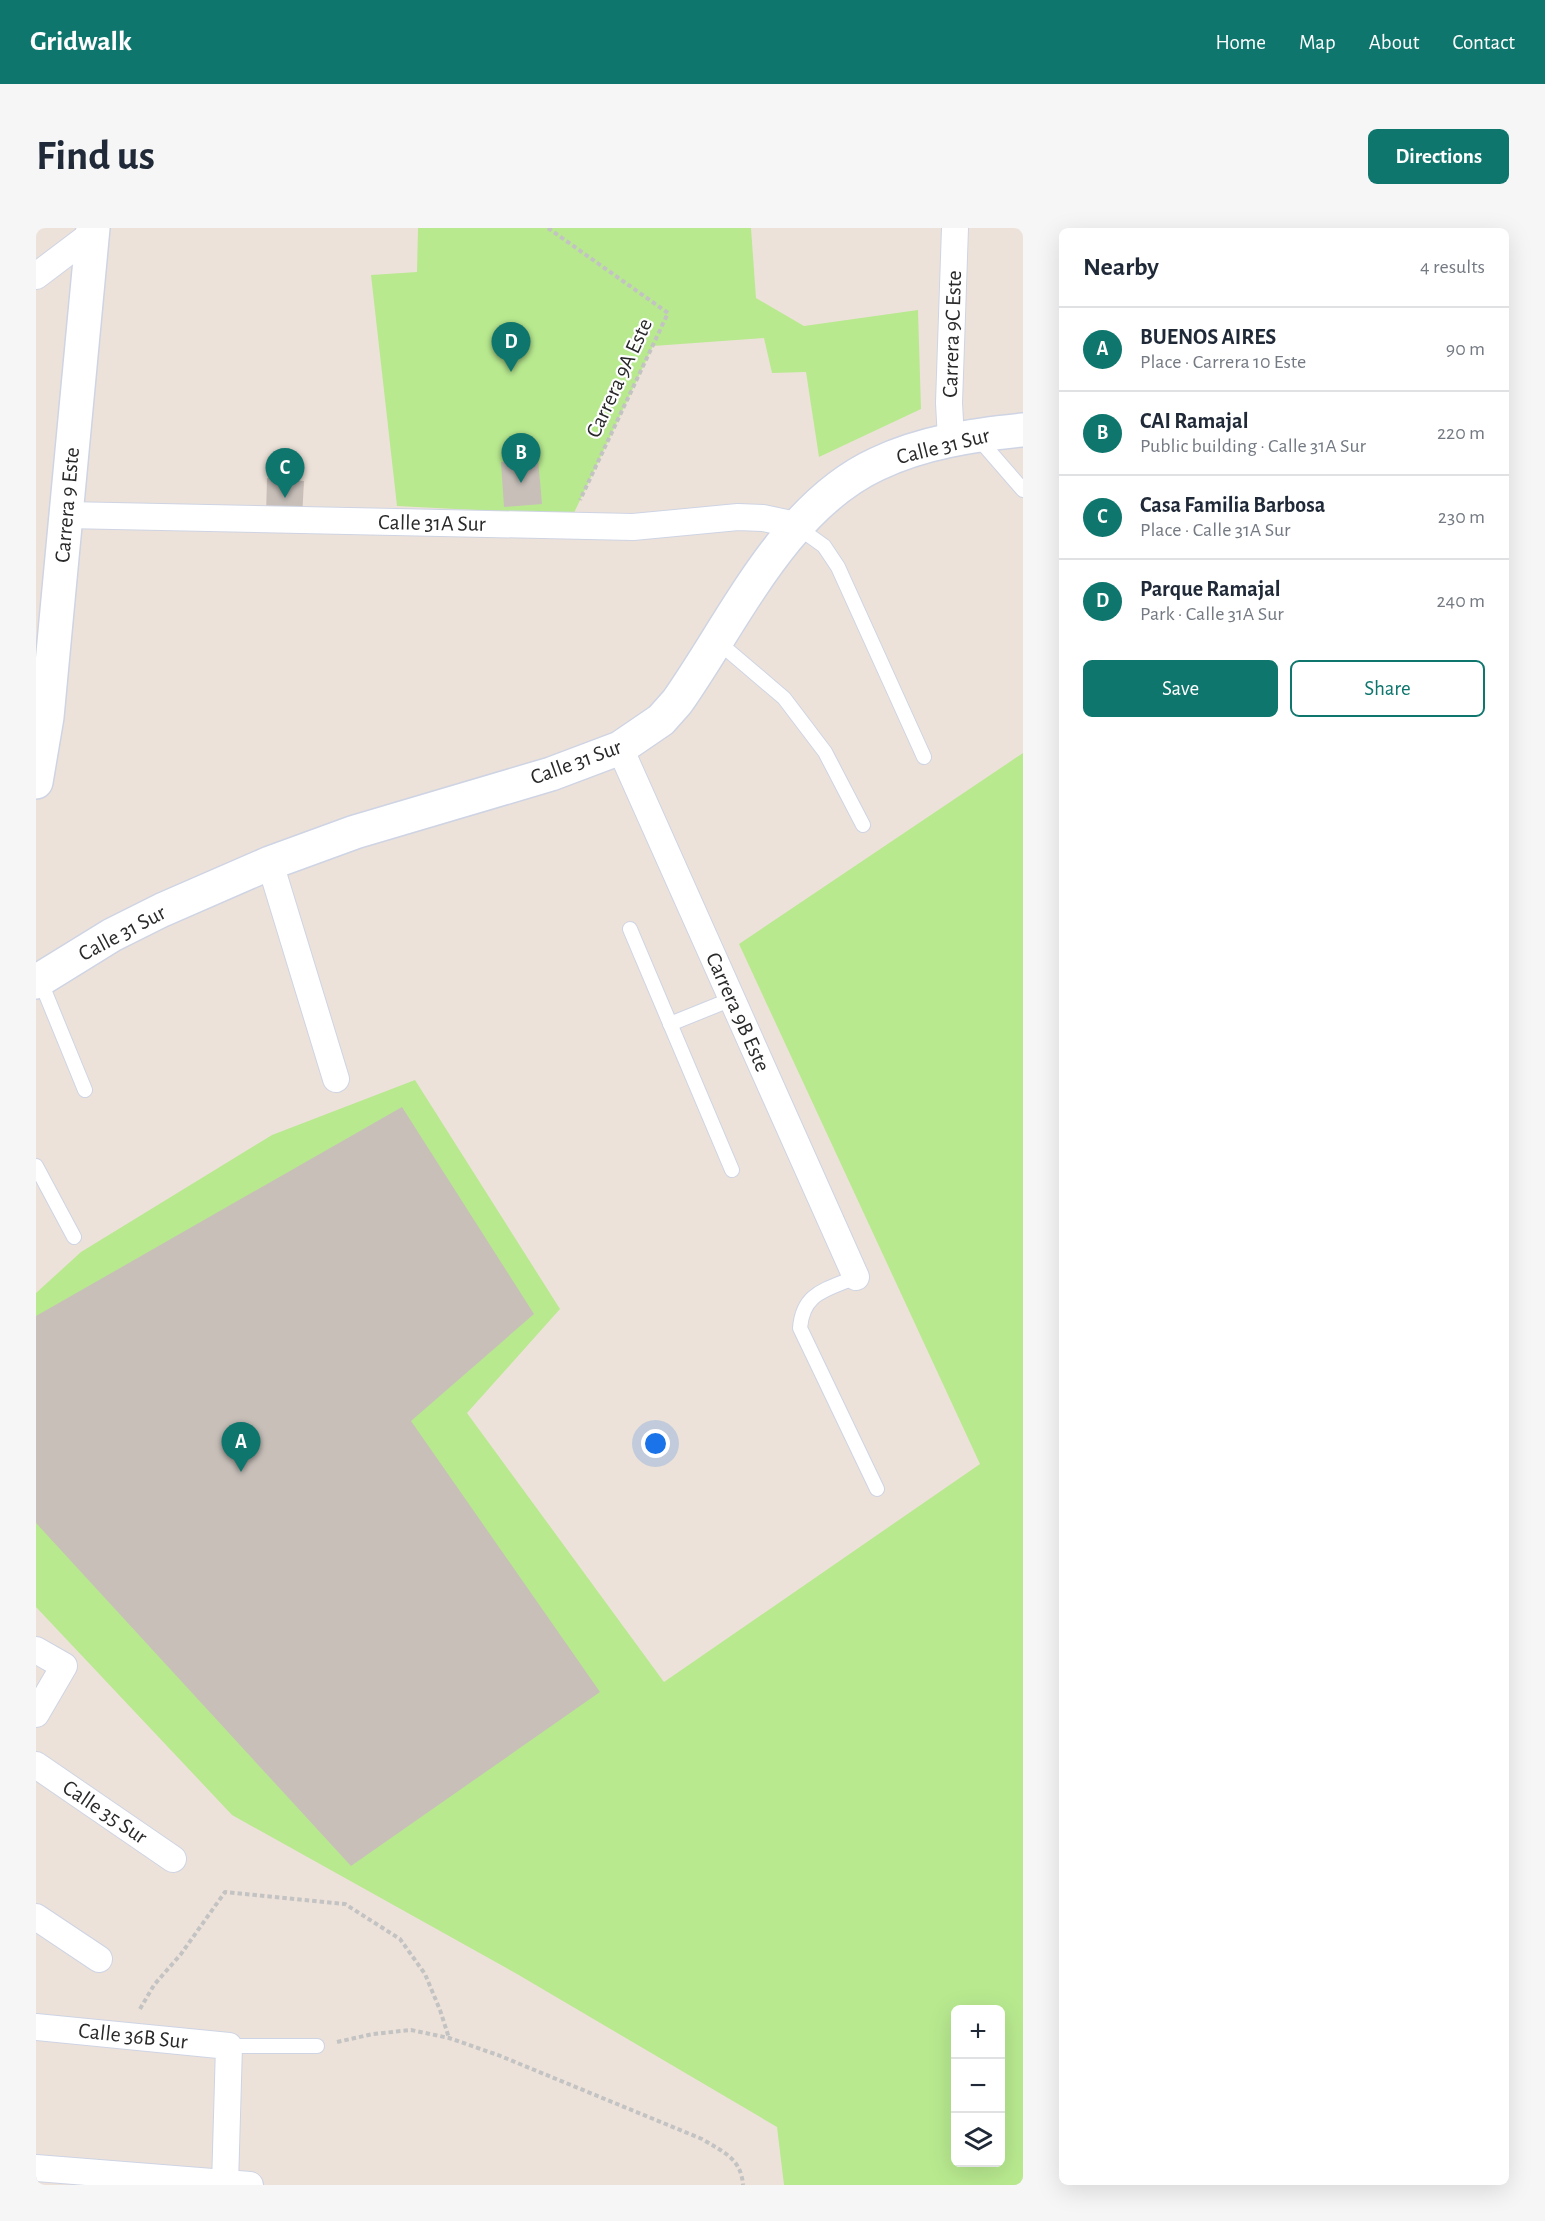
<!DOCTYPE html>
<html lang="en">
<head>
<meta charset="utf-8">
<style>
  :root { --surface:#fff; --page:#f6f6f7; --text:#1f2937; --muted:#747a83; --line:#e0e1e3; --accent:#0f766e }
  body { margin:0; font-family:"Alegreya Sans",sans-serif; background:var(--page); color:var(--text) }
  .controls { position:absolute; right:18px; bottom:18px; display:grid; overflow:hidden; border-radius:9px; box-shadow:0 6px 24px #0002 }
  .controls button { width:54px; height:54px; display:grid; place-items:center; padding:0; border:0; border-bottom:2px solid var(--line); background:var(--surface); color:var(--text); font:30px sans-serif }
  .you { position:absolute; left:620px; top:1216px; width:21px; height:21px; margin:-15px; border:4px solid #fff; border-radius:50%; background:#1a73e8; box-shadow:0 0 0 9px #1a73e833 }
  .badge { display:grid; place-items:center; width:39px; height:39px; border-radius:50%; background:var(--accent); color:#fff; font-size:20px; font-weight:700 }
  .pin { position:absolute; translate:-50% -50px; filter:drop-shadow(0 2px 3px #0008) }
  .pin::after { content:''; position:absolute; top:32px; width:21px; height:18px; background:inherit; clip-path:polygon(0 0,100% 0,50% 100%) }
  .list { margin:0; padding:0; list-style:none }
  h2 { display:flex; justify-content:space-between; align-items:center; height:78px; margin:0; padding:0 24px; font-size:26px }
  h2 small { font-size:20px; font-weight:400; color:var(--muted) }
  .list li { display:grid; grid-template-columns:39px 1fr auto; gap:18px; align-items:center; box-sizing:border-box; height:84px; padding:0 24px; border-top:2px solid var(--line) }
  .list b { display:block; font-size:22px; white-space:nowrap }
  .list p { margin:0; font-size:20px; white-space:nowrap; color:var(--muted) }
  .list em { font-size:20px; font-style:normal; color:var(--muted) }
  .actions { display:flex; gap:12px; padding:18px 24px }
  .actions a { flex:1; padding:14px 0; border:2px solid var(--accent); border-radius:9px; text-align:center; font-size:21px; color:var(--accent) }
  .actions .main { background:var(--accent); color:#fff }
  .icon { flex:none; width:33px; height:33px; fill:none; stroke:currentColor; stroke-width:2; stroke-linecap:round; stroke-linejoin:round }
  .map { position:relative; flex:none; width:987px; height:1957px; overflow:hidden; border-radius:9px }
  header { display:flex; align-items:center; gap:36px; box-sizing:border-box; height:84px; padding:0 30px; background:var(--accent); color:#fff }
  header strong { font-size:28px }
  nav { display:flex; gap:33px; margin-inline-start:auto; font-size:21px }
  .intro { display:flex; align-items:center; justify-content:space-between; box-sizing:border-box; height:144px; padding:0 36px }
  h1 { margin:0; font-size:42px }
  .button { padding:15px 27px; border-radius:9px; background:var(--accent); color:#fff; font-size:21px; font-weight:700 }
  main { display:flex; gap:36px; padding:0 36px }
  aside { flex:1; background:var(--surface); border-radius:9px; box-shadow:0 6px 24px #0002 }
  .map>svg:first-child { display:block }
  .green { fill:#b8e98f; fill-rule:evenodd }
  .building { fill:#c8bfb9 }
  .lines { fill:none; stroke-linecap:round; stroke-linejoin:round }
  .lane-casing { stroke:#ced4e4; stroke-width:16 }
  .street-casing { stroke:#ced4e4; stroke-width:28 }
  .secondary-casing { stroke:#ced4e4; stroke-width:36 }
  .path { stroke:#c3c3c3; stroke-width:4; stroke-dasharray:4.5 3; stroke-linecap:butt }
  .lane { stroke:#fff; stroke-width:14 }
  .street { stroke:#fff; stroke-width:26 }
  .secondary { stroke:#fff; stroke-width:33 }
  .labels { text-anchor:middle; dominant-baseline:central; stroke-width:4.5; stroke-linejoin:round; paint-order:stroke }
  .street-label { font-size:22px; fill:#292929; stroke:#fff }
</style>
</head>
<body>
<header>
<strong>Gridwalk</strong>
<nav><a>Home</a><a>Map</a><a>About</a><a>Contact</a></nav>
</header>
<div class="intro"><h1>Find us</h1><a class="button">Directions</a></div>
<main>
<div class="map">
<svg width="987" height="1957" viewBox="0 0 987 1957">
  <rect width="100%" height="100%" fill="#ede2d9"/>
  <g class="green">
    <polygon points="382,0 715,0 720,70 768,98 882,82 885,181 783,229 770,144 736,145 728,110 617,118 537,287 361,278 335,47 381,44"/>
    <path d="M987,525V1957H748L741,1899L481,1746L196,1587L0,1379V1065L45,1024L236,907L379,852L524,1081L431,1185L628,1454L944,1236L703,716ZM920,1782H964V1934H920Z"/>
  </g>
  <g class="building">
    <polygon points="502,231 506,276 468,279 465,234"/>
    <polygon points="231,250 268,253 266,290 230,288"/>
    <polygon points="366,879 498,1086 375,1193 564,1464 315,1638 0,1295 0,1088"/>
  </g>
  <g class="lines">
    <g class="lane-casing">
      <g id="lane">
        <polyline points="941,209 987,262"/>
        <polyline points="760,298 788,318 802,339 888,529"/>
        <polyline points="681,413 748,470 789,524 827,597"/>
        <polyline points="594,701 696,942"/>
        <polyline points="4,752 49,862"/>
        <polyline points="634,796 696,771"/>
        <polyline points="0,938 38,1009"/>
        <path d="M820,1049C790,1062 767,1064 764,1100L841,1261"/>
        <polyline points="193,1818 281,1818"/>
      </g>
    </g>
    <g class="street-casing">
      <g id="street">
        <polyline points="0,48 57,5"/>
        <polyline points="915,211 913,175 919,0"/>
        <polyline points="30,287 597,299 702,289 727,290 760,297"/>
        <polyline points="584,520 820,1049"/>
        <polyline points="234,635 300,851"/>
        <polyline points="0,1422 28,1438 0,1486"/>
        <polyline points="0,1537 137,1631"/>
        <polyline points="0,1689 63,1731"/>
        <polyline points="0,1799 193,1818 189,1957"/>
        <polyline points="0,1940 214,1957"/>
      </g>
    </g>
    <g class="secondary-casing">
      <g id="secondary">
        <polyline points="0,554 11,489 57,0"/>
        <path d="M0,754L76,707L126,682L234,635L319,604L515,546L584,520L625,492L641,474C698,393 748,279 841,236C887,214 937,207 987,202"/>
      </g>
    </g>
    <g class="path">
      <polyline points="512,0 632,85 544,272"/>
      <polyline points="104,1781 118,1757 145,1726 189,1664 309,1676 364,1711 389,1746 404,1782 413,1810"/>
      <path d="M301,1814L337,1806L375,1802L413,1810L462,1827L666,1911C687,1924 705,1930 707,1957"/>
    </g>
    <use href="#lane" class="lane"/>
    <use href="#street" class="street"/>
    <use href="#secondary" class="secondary"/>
  </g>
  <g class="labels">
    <g class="street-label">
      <text transform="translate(916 106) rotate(-88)">Carrera 9C Este</text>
      <text transform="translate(583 150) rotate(-65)">Carrera 9A Este</text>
      <text transform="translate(907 218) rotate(-14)">Calle 31 Sur</text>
      <text transform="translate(31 277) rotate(-85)">Carrera 9 Este</text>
      <text transform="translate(396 295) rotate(1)">Calle 31A Sur</text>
      <text transform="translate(540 534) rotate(-20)">Calle 31 Sur</text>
      <text transform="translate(86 705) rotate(-28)">Calle 31 Sur</text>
      <text transform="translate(702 784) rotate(66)">Carrera 9B Este</text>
      <text transform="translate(69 1584) rotate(34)">Calle 35 Sur</text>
      <text transform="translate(97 1808) rotate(6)">Calle 36B Sur</text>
    </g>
  </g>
</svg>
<div class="controls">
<button>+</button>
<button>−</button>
<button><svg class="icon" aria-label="layers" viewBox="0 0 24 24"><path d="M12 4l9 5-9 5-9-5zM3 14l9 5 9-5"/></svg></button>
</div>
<div class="you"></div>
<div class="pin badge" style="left:205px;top:1244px">A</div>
<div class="pin badge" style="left:485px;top:255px">B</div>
<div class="pin badge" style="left:249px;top:270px">C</div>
<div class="pin badge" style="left:475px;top:144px">D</div>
</div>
<aside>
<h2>Nearby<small>4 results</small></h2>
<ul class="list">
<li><span class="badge">A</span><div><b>BUENOS AIRES</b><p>Place · Carrera 10 Este</p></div><em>90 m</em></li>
<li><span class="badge">B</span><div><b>CAI Ramajal</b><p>Public building · Calle 31A Sur</p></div><em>220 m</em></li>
<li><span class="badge">C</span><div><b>Casa Familia Barbosa</b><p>Place · Calle 31A Sur</p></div><em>230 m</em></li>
<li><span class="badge">D</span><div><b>Parque Ramajal</b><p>Park · Calle 31A Sur</p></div><em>240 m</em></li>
</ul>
<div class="actions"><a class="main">Save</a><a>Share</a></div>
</aside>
</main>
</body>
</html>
